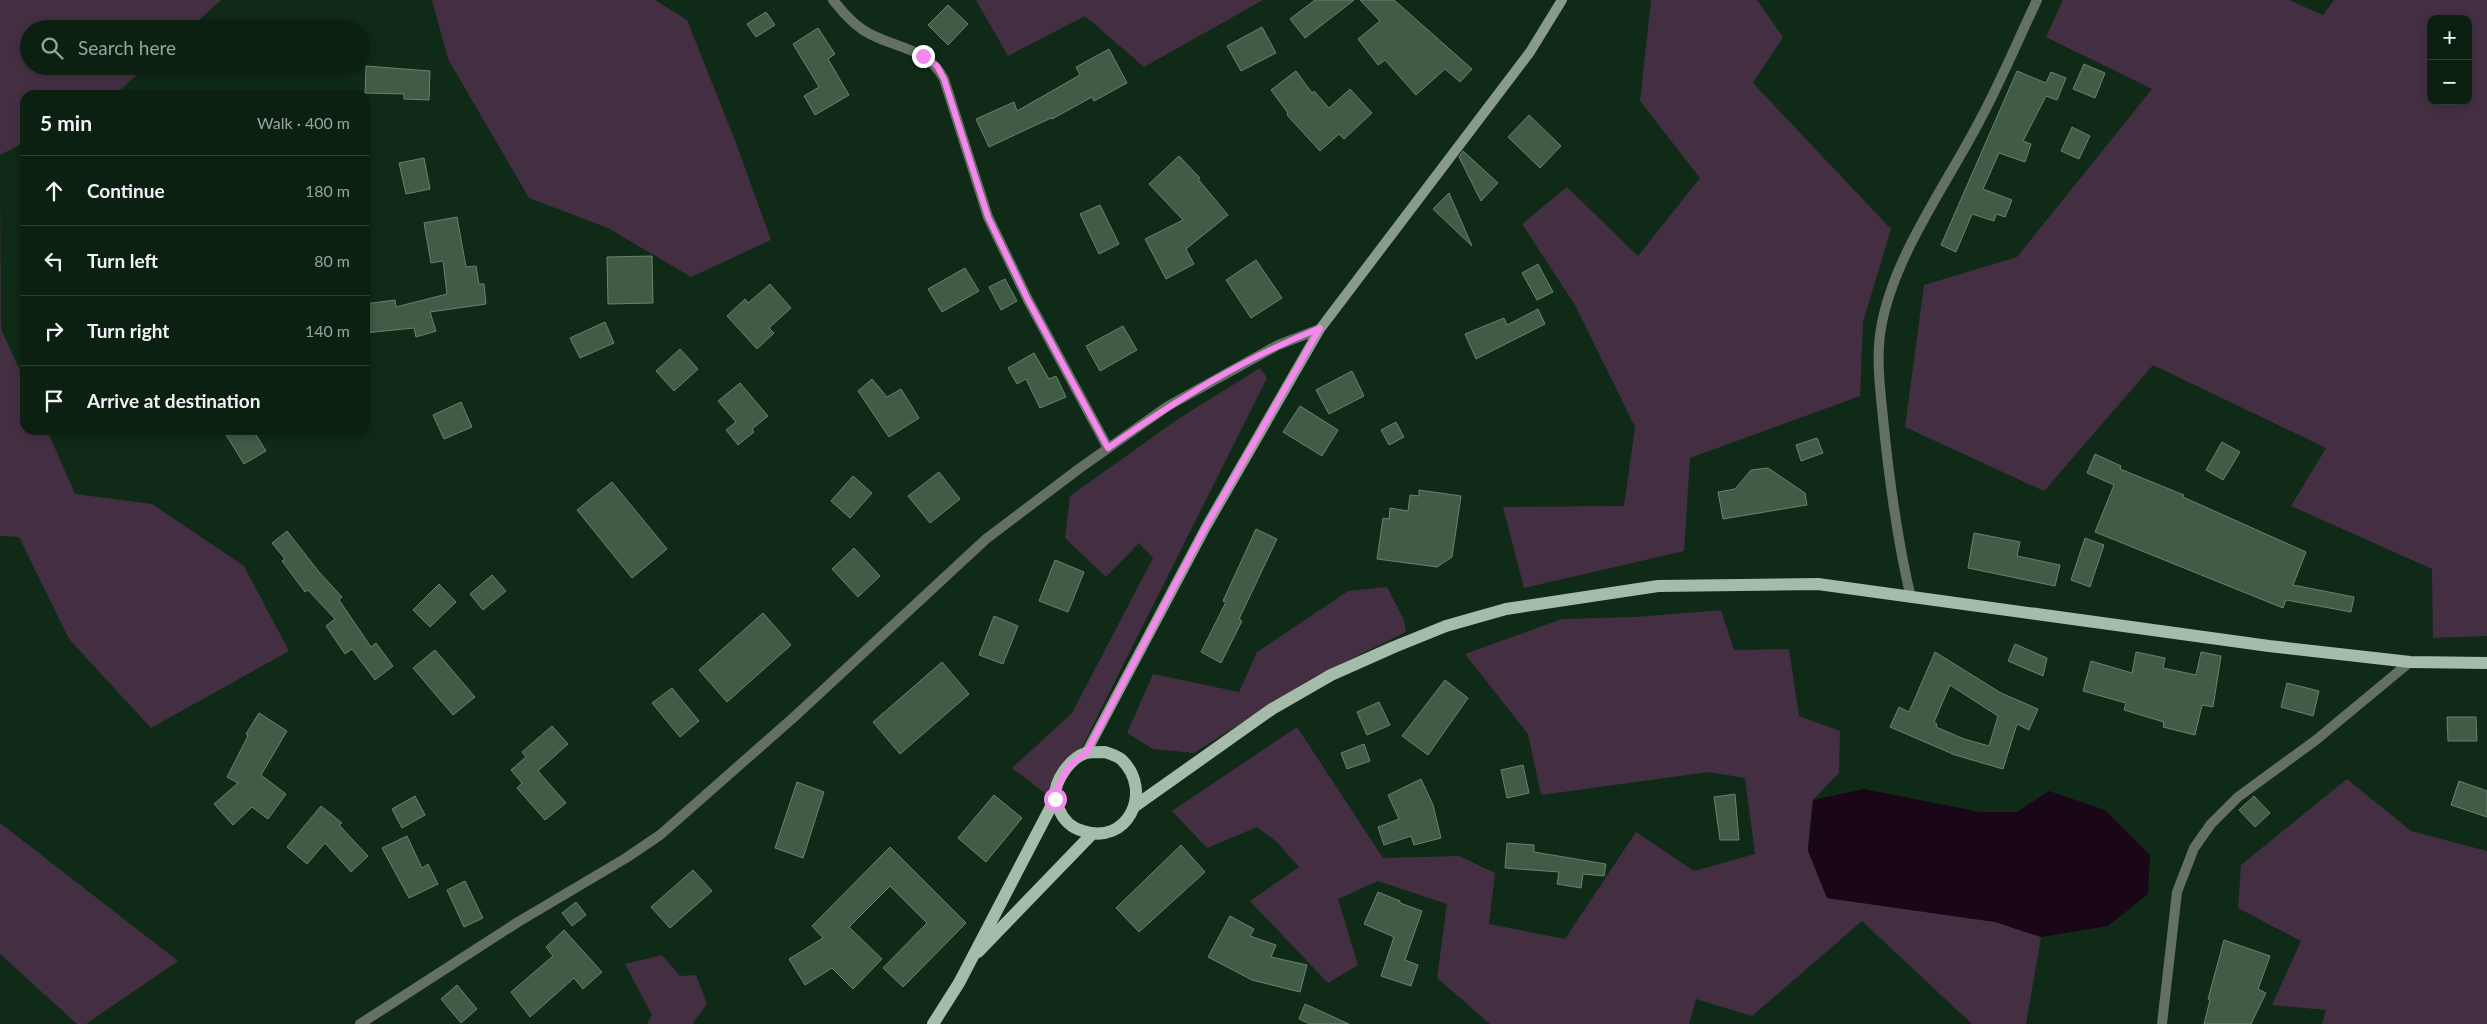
<!DOCTYPE html>
<html lang="en">
<head>
<meta charset="utf-8">
<style>
  :root { --surface:#0b2011; --page:#14281a; --text:#f1f3f6; --muted:#9aa39f; --line:#2b3e31 }
  body { margin:0; font-family:Lato,sans-serif; background:var(--page); color:var(--text) }
  .controls { position:absolute; right:15px; top:15px; display:grid; overflow:hidden; border-radius:10px; box-shadow:0 2px 8px #0003 }
  .controls button { width:45px; height:45px; display:grid; place-items:center; padding:0; border:0; border-bottom:1px solid var(--line); background:var(--surface); color:var(--text); font:25px sans-serif }
  .stop { position:absolute; width:15px; height:15px; margin:-11px; border:4px solid #f688ed; border-radius:50%; background:#fff }
  .stop.end { background:#f688ed; border-color:#fff; box-shadow:0 1px 5px #0008 }
  .list { margin:0; padding:0; list-style:none }
  h2 { display:flex; justify-content:space-between; align-items:center; height:65px; margin:0; padding:0 20px; font-size:21px }
  h2 small { font-size:16px; font-weight:400; color:var(--muted) }
  .list li { display:grid; grid-template-columns:32px 1fr auto; gap:15px; align-items:center; box-sizing:border-box; height:70px; padding:0 20px; border-top:1px solid var(--line) }
  .list b { display:block; font-size:19px; white-space:nowrap }
  .list em { font-size:16px; font-style:normal; color:var(--muted) }
  .icon { flex:none; width:28px; height:28px; fill:none; stroke:currentColor; stroke-width:2; stroke-linecap:round; stroke-linejoin:round }
  .map { position:relative; flex:none; width:2487px; height:1024px; overflow:hidden }
  .search { position:absolute; background:var(--surface); box-shadow:0 2px 8px #0003; left:20px; top:20px; width:350px; height:55px; display:flex; align-items:center; gap:12px; box-sizing:border-box; padding:0 18px; border-radius:28px; color:var(--muted); font-size:19px }
  .panel { position:absolute; background:var(--surface); box-shadow:0 2px 8px #0003; left:20px; top:90px; width:350px; height:345px; border-radius:15px }
  .map>svg:first-child { display:block }
  .green { fill:#442f42; fill-rule:evenodd }
  .water { fill:#190718 }
  .building { fill:#405b46; stroke:#67846d; fill-rule:evenodd }
  .lines { fill:none; stroke-linecap:round; stroke-linejoin:round }
  .street { stroke:#646f66; stroke-width:10 }
  .secondary { stroke:#889b8c; stroke-width:10 }
  .primary { stroke:#a5bcaa; stroke-width:12 }
  .route { stroke:#f688ed; stroke-width:6 }
</style>
</head>
<body>
<div class="map">
<svg width="2487" height="1024" viewBox="0 0 2487 1024">
  <rect width="100%" height="100%" fill="#0f2a17"/>
  <g class="green">
    <polygon points="0,0 221,0 189,29 29,29 29,66 147,66 114,95 25,95 25,142 0,155"/>
    <polygon points="432,0 655,0 687,20 736,143 771,240 691,277 608,228 529,198 448,59"/>
    <polygon points="976,0 1263,0 1144,67 1085,16 1008,56"/>
    <polygon points="1651,0 1757,0 1783,37 1753,83 1891,229 1863,322 1860,396 1690,458 1684,551 1524,588 1503,507 1624,506 1635,427 1575,305 1522,224 1567,187 1638,256 1700,178 1640,101"/>
    <path d="M2063,0H2289L2323,15L2334,0H2487V636L2433,638L2432,569L2291,506L2326,448L2153,365L2044,491L1905,427L1924,285L2017,257L2152,89L2046,37ZM2431,19H2468V101H2431Z"/>
    <polygon points="0,178 1,329 25,381 25,430 47,430 75,494 152,504 244,566 289,651 151,728 69,639 19,537 0,536"/>
    <polygon points="1260,368 1267,378 1055,801 1012,768 1072,713 1153,558 1139,543 1106,577 1065,538 1070,496 1178,419"/>
    <polygon points="1387,587 1404,620 1406,632 1312,678 1194,753 1153,749 1127,733 1153,674 1239,692 1257,652 1348,591"/>
    <polygon points="1721,610 1734,650 1789,649 1799,716 1840,731 1839,773 1813,800 1808,847 1827,898 1996,922 2041,937 2026,1024 1972,1024 1862,921 1752,1016 1696,999 1689,1024 1490,1024 1437,978 1447,904 1378,881 1338,899 1358,965 1328,983 1250,901 1299,867 1277,842 1257,827 1207,848 1172,811 1297,727 1383,858 1459,856 1495,873 1489,924 1565,939 1636,832 1694,871 1755,854 1745,778 1709,772 1541,795 1528,734 1465,654 1562,619 1636,617"/>
    <polygon points="2347,779 2411,831 2487,851 2487,1024 2322,1024 2326,1010 2272,1005 2301,941 2238,908 2241,865"/>
    <polygon points="0,823 178,961 86,1024 77,1024 0,954"/>
    <polygon points="662,955 680,976 696,975 707,1004 692,1024 647,1024 652,1015 625,964"/>
  </g>
  <polygon class="water" points="1864,789 1980,812 2017,812 2049,791 2105,810 2150,855 2148,894 2108,926 2041,937 1995,922 1827,898 1808,851 1813,800"/>
  <g class="building">
    <polygon points="1315,0 1354,0 1305,38 1290,19"/>
    <polygon points="1360,0 1394,0 1472,69 1460,82 1445,69 1416,95 1385,60 1378,65 1358,39 1380,21"/>
    <polygon points="948,5 968,24 948,45 928,25"/>
    <polygon points="766,12 775,25 756,37 747,24"/>
    <polygon points="1262,27 1276,53 1241,71 1227,46"/>
    <polygon points="818,28 835,54 828,59 849,95 815,115 804,96 819,87 793,44"/>
    <polygon points="1109,49 1127,83 1094,101 1092,97 1052,119 1051,118 989,147 976,119 1014,102 1017,111 1080,75 1076,67"/>
    <polygon points="2084,64 2105,73 2095,98 2073,89"/>
    <polygon points="366,66 430,71 429,100 404,99 404,94 365,93"/>
    <polygon points="1296,71 1312,93 1314,91 1329,108 1350,89 1372,113 1344,139 1339,134 1320,151 1287,115 1288,113 1271,90"/>
    <polygon points="2017,71 2046,83 2051,72 2066,78 2057,100 2046,96 2023,141 2031,144 2025,162 1999,153 1983,189 2012,200 2005,217 1996,214 1994,221 1972,214 1956,252 1941,245"/>
    <polygon points="1529,115 1561,146 1540,168 1508,137"/>
    <polygon points="2072,127 2090,136 2079,159 2061,151"/>
    <polygon points="1463,151 1498,183 1481,201 1459,157"/>
    <polygon points="1179,156 1200,178 1198,179 1228,215 1186,249 1194,264 1166,279 1145,239 1183,220 1149,184"/>
    <polygon points="424,158 430,189 406,194 399,163"/>
    <polygon points="1449,193 1472,246 1433,209"/>
    <polygon points="1100,205 1119,244 1099,254 1080,214"/>
    <polygon points="457,217 466,267 476,266 479,284 484,284 486,304 430,312 436,331 416,337 414,328 365,333 365,304 395,300 396,307 447,294 443,261 431,263 424,223"/>
    <polygon points="652,256 653,303 608,304 607,257"/>
    <polygon points="1256,260 1282,298 1251,318 1226,280"/>
    <polygon points="1538,264 1553,292 1537,300 1522,273"/>
    <polygon points="965,268 979,291 942,312 928,289"/>
    <polygon points="1005,279 1017,301 1001,310 989,287"/>
    <polygon points="770,284 791,308 769,328 774,333 757,349 727,316 745,299 748,303"/>
    <polygon points="1538,309 1545,324 1476,359 1465,334 1504,318 1507,325"/>
    <polygon points="605,322 614,343 580,358 570,338"/>
    <polygon points="1123,326 1137,350 1100,371 1086,346"/>
    <polygon points="680,349 698,369 674,391 656,371"/>
    <polygon points="1034,353 1049,379 1056,376 1066,397 1040,408 1026,379 1017,384 1008,368"/>
    <polygon points="1352,371 1364,396 1329,414 1316,390"/>
    <polygon points="872,379 887,397 901,389 919,418 889,437 858,391"/>
    <polygon points="740,383 768,416 752,429 754,432 738,445 726,430 736,422 718,401"/>
    <polygon points="461,402 472,427 444,439 433,415"/>
    <polygon points="1300,406 1338,430 1322,456 1283,432"/>
    <polygon points="1396,422 1404,437 1389,445 1381,430"/>
    <polygon points="223,430 253,430 266,451 244,464"/>
    <polygon points="1817,438 1823,453 1801,461 1796,445"/>
    <polygon points="2222,442 2240,452 2223,480 2206,470"/>
    <polygon points="2095,454 2121,466 2120,469 2184,495 2183,497 2306,552 2293,585 2354,597 2351,612 2286,600 2283,608 2095,532 2114,485 2087,473"/>
    <polygon points="1768,468 1805,493 1807,505 1723,519 1718,492 1735,489 1751,470"/>
    <polygon points="939,472 960,499 930,523 908,496"/>
    <polygon points="853,476 872,493 850,518 831,501"/>
    <polygon points="612,482 667,549 632,578 577,510"/>
    <polygon points="1419,490 1461,496 1452,557 1437,567 1377,559 1383,518 1389,519 1390,508 1408,511 1410,495 1419,496"/>
    <polygon points="1256,529 1277,539 1239,619 1242,621 1221,663 1201,652 1226,602 1223,601"/>
    <polygon points="287,531 319,572 342,597 339,600 371,647 376,643 393,666 375,680 352,649 345,654 326,626 335,619 308,590 305,592 282,561 285,559 272,543"/>
    <polygon points="1974,533 2020,542 2017,556 2060,565 2055,586 1968,568"/>
    <polygon points="2085,538 2104,545 2090,587 2071,580"/>
    <polygon points="854,548 880,576 858,597 832,569"/>
    <polygon points="1055,560 1084,572 1068,612 1039,601"/>
    <polygon points="492,575 506,591 483,610 470,594"/>
    <polygon points="439,584 456,602 430,627 413,610"/>
    <polygon points="763,613 791,645 727,702 699,670"/>
    <polygon points="994,616 1018,626 1003,664 979,655"/>
    <polygon points="2015,644 2047,658 2043,676 2008,661"/>
    <polygon points="435,650 475,697 453,715 413,668"/>
    <path d="M1935,652L2001,693L2038,709L2029,730L2017,724L2003,769L1955,755L1890,727L1899,707L1909,712ZM1950,685L1998,716L1989,746L1964,739L1936,727L1937,724L1934,722Z"/>
    <polygon points="2136,652 2165,658 2163,668 2196,675 2201,652 2221,656 2213,707 2202,705 2195,735 2163,727 2164,722 2124,710 2126,703 2083,691 2091,661 2132,673"/>
    <polygon points="942,662 969,694 900,754 873,722"/>
    <polygon points="1445,680 1468,698 1428,755 1402,736"/>
    <polygon points="2287,683 2319,691 2313,716 2281,707"/>
    <polygon points="672,688 699,721 680,737 652,703"/>
    <polygon points="1379,702 1390,725 1367,735 1357,712"/>
    <polygon points="259,713 287,731 261,775 286,794 268,819 252,807 233,825 214,804 238,783 227,777 248,736 246,734"/>
    <polygon points="2447,717 2476,717 2477,741 2448,741"/>
    <polygon points="552,726 568,744 538,771 566,803 545,820 517,788 522,783 511,770 526,757 522,752"/>
    <polygon points="1364,744 1370,761 1347,769 1341,753"/>
    <polygon points="1523,765 1529,793 1507,798 1501,770"/>
    <polygon points="1421,779 1433,805 1441,838 1414,845 1411,836 1384,845 1378,827 1399,819 1388,795"/>
    <polygon points="2459,781 2487,791 2487,817 2451,805"/>
    <polygon points="797,782 824,792 803,858 775,848"/>
    <polygon points="1735,794 1739,840 1720,840 1714,797"/>
    <polygon points="994,795 1022,818 986,862 958,838"/>
    <polygon points="415,796 425,815 402,828 392,809"/>
    <polygon points="2254,796 2270,813 2255,827 2239,810"/>
    <polygon points="321,806 342,823 339,825 368,856 351,872 325,843 307,864 287,847"/>
    <polygon points="407,836 422,868 428,864 438,884 409,898 382,848"/>
    <polygon points="1507,843 1534,845 1534,852 1606,864 1604,876 1583,874 1581,888 1557,884 1559,872 1505,868"/>
    <polygon points="1181,845 1205,872 1139,932 1116,908"/>
    <polygon points="890,847 966,923 903,987 883,968 927,923 890,886 849,927 882,959 853,989 832,968 805,985 789,959 823,938 812,926"/>
    <polygon points="693,870 712,891 670,928 651,907"/>
    <polygon points="465,881 483,918 464,927 447,890"/>
    <polygon points="1378,892 1400,901 1400,903 1422,911 1405,960 1418,965 1411,986 1381,976 1394,937 1364,924"/>
    <polygon points="576,902 586,915 572,926 562,913"/>
    <polygon points="1230,916 1254,929 1250,936 1276,945 1271,957 1307,965 1300,992 1252,980 1208,957"/>
    <polygon points="564,930 602,972 583,989 574,978 530,1017 511,992 553,956 546,947"/>
    <polygon points="2224,940 2270,956 2258,989 2266,993 2251,1024 2204,1024 2210,1000 2208,999"/>
    <polygon points="457,985 477,1009 461,1023 441,999"/>
    <polygon points="1305,1004 1349,1024 1310,1024 1299,1019"/>
  </g>
  <g class="lines">
    <g class="street">
      <path d="M833,0C843,12 851,22 863,30C892,49 926,45 944,79L988,217L1028,300L1108,448"/>
      <path d="M1911,598C1897,539 1889,479 1883,418C1880,389 1876,357 1881,328C1893,257 1947,184 1980,120C2001,81 2018,40 2037,0"/>
      <polyline points="360,1024 518,922 626,858 660,835 793,718 986,539 1080,468 1168,406 1278,345 1320,329"/>
      <polyline points="2162,1024 2177,892 2194,848 2211,824 2238,797 2316,740 2410,662"/>
    </g>
    <polyline class="secondary" points="1086,753 1206,527 1320,329 1530,52 1562,0"/>
    <g class="primary">
      <path d="M1105,752C1110,754 1118,756 1122,760C1154,792 1127,846 1083,831C1072,828 1063,820 1059,809C1058,806 1055,802 1055,798C1054,781 1070,758 1086,753C1091,752 1099,752 1105,752Z"/>
      <polyline points="1135,806 1272,709 1331,675 1394,647 1446,626 1506,609 1658,586 1818,584 2269,646 2410,662 2487,663"/>
      <polyline points="978,952 1092,834"/>
      <polyline points="933,1024 959,983 1055,799"/>
    </g>
  </g>
  <g class="lines">
    <path class="route" d="M923,56L937,66L944,79L988,217L1028,300L1108,448C1175,401 1244,358 1320,328L1206,526L1086,753C1067,765 1060,777 1055,799"/>
  </g>
</svg>
<div class="controls">
<button>+</button>
<button>−</button>
</div>
<div class="stop" style="left:1055px;top:799px"></div>
<div class="stop end" style="left:923px;top:56px"></div>
<div class="search"><svg class="icon" aria-label="search" viewBox="0 0 24 24"><circle cx="10" cy="10" r="6"/><path d="M15 15l6 6"/></svg>Search here</div>
<section class="panel">
<h2>5 min<small>Walk · 400 m</small></h2>
<ul class="list">
<li><svg class="icon" aria-label="ahead" viewBox="0 0 24 24"><path d="M12 20V5M6 11l6-6 6 6"/></svg><div><b>Continue</b></div><em>180 m</em></li>
<li><svg class="icon" aria-label="left" viewBox="0 0 24 24"><path d="M17 20v-9H6M10 6l-5 5 5 5"/></svg><div><b>Turn left</b></div><em>80 m</em></li>
<li><svg class="icon" aria-label="right" viewBox="0 0 24 24"><path d="M7 20v-9h11M14 6l5 5-5 5"/></svg><div><b>Turn right</b></div><em>140 m</em></li>
<li><svg class="icon" aria-label="arrive" viewBox="0 0 24 24"><path d="M6 21V4h12l-3 4 3 4H6"/></svg><div><b>Arrive at destination</b></div></li>
</ul>
</section>
</div>
</body>
</html>
